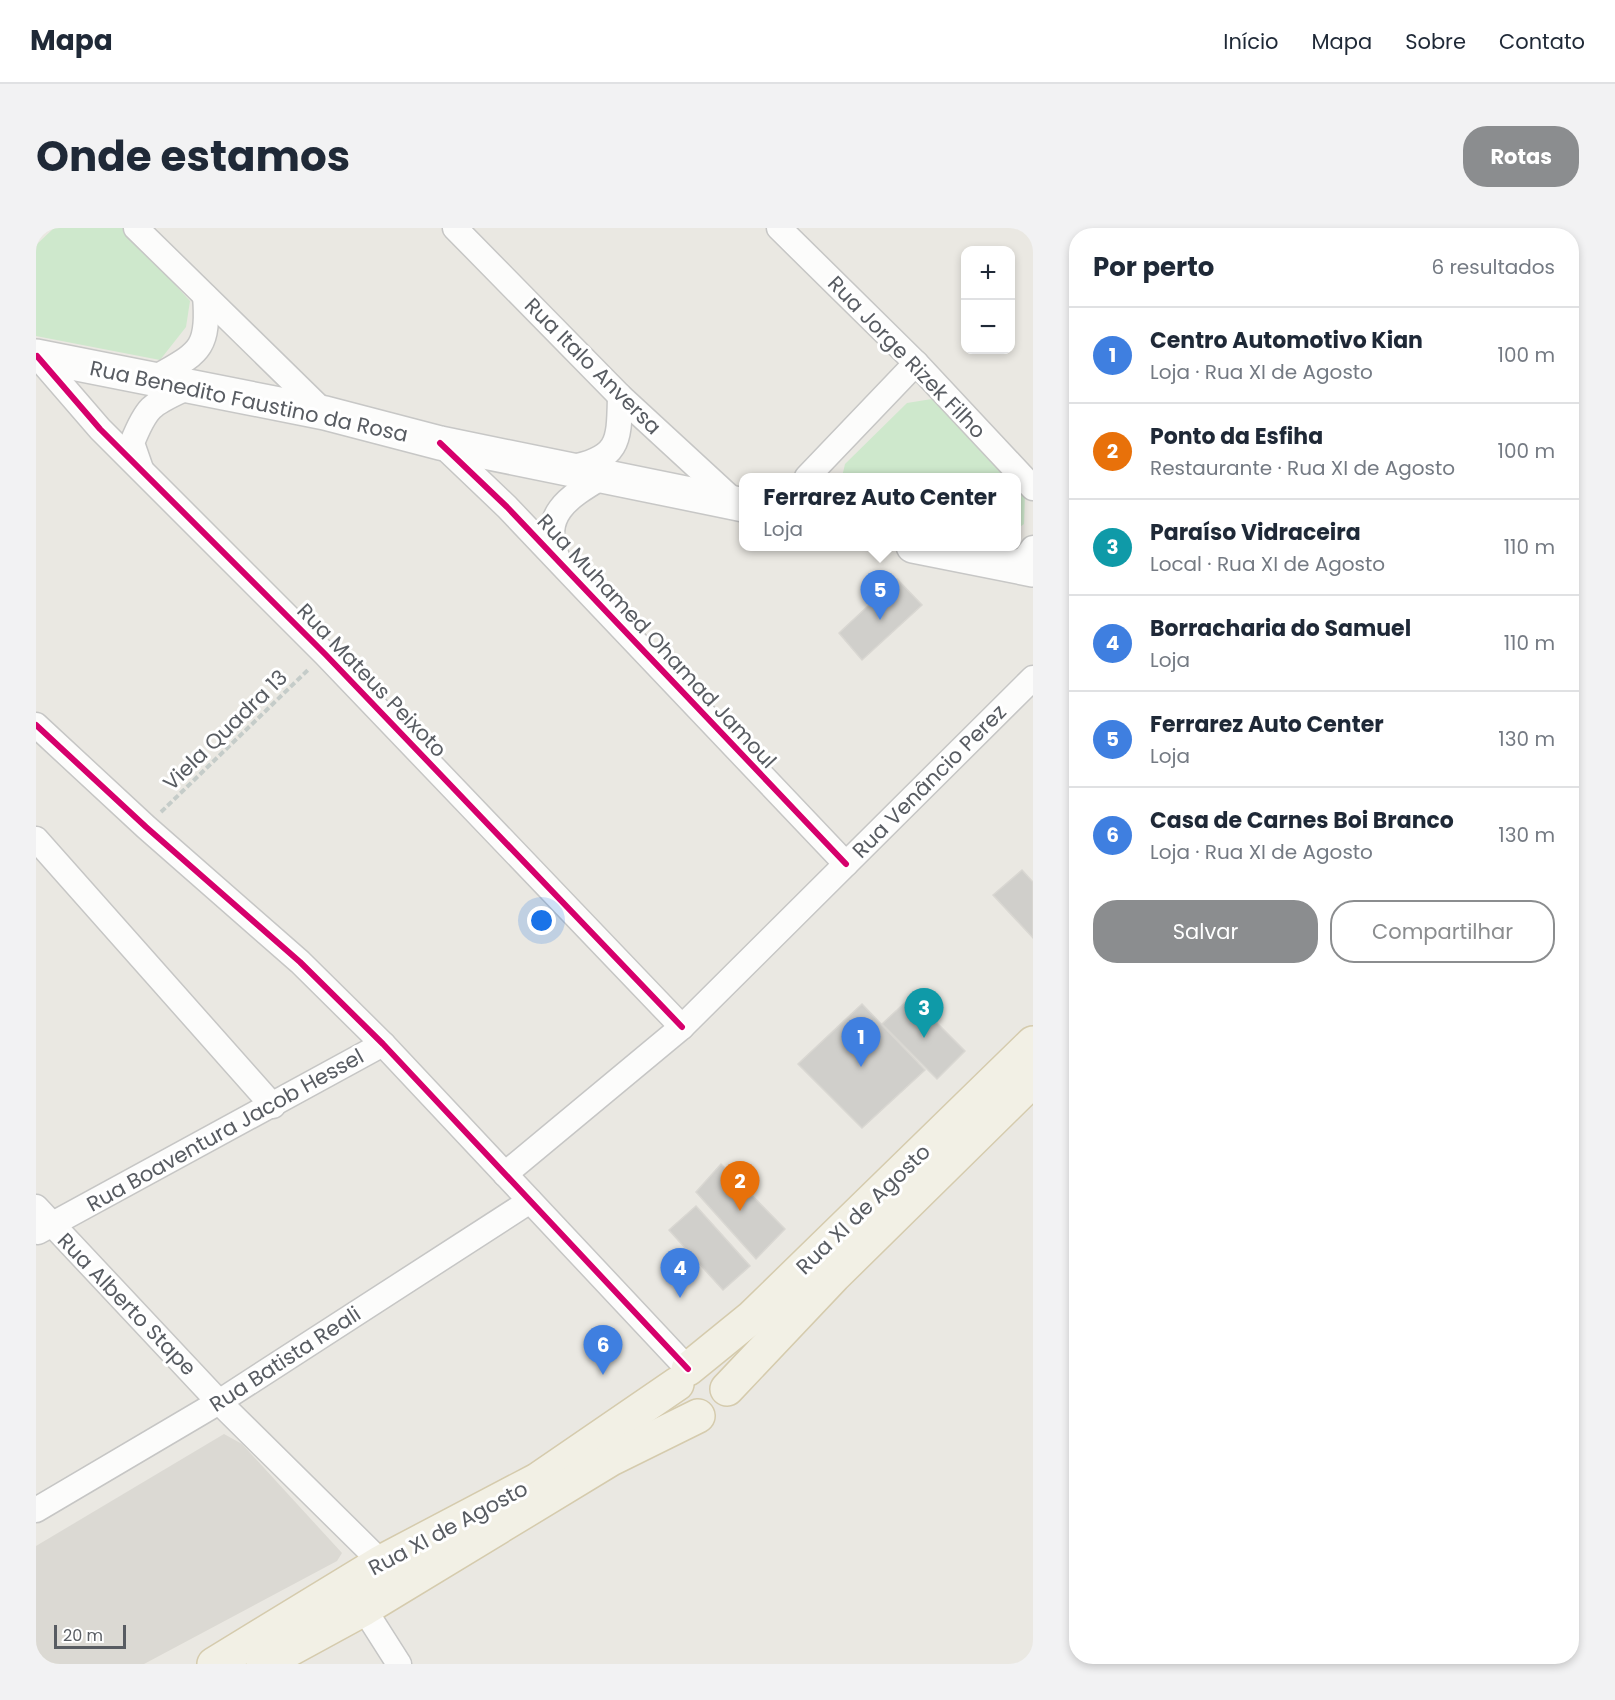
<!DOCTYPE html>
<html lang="pt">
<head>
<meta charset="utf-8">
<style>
  :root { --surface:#fff; --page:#f2f2f3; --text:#1f2937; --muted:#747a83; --line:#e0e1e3; --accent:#8b8d8f }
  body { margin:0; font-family:Poppins,sans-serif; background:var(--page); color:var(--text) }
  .controls { position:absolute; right:18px; top:18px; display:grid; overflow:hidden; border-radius:12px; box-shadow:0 3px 9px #0003 }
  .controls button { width:54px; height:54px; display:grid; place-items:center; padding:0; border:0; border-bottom:2px solid var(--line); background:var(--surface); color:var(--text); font:30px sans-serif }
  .scale { position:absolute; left:18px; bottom:15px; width:72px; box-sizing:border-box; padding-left:6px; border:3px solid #585c62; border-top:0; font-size:16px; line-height:21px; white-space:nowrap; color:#585c62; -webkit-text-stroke:4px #fff; paint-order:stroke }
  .you { position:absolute; left:506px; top:693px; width:21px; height:21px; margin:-15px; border:4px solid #fff; border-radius:50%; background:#1a73e8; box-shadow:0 0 0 9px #1a73e833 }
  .badge { display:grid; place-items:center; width:39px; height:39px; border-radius:50%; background:var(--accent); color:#fff; font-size:20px; font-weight:700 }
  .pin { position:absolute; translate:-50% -50px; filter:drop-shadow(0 2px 3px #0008) }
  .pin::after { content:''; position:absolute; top:32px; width:21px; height:18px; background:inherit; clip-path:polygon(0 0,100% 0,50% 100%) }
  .popup { position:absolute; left:703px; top:245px; width:282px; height:78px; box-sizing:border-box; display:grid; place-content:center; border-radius:12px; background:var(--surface); filter:drop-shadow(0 2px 4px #0005); font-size:20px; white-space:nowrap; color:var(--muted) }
  .popup b { font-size:22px; color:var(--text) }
  .popup::after { content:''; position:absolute; left:50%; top:100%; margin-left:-12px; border:12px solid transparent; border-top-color:var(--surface) }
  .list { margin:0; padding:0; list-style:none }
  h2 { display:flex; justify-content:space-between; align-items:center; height:78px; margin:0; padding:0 24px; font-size:26px }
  h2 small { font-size:20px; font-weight:400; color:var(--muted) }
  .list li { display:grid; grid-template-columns:39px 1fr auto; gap:18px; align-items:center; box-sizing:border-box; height:96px; padding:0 24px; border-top:2px solid var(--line) }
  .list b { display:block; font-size:22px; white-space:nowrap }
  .list p { margin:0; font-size:20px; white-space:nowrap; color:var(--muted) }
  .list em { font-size:20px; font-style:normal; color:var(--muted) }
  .actions { display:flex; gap:12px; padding:18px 24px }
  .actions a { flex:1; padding:14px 0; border:2px solid var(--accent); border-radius:24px; text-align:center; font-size:21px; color:var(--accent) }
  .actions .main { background:var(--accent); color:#fff }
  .map { position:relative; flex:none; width:997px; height:1436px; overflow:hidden; border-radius:24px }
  header { display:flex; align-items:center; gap:36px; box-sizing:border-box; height:84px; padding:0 30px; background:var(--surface); border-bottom:2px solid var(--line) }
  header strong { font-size:28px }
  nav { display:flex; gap:33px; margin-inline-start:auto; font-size:21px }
  .intro { display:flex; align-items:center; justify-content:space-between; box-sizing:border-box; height:144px; padding:0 36px }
  h1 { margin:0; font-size:42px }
  .button { padding:15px 27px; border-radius:24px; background:var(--accent); color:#fff; font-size:21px; font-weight:700 }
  main { display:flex; gap:36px; padding:0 36px }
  aside { flex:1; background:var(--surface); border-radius:24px; box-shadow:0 3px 9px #0003 }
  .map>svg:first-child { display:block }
  .industrial { fill:#dbd9d3 }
  .green { fill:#cee8cc }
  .building { fill:#d0cfcb; stroke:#d9d7d2; stroke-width:1.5 }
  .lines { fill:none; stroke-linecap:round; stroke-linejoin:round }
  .minor-casing { stroke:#c6c6c5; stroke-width:27 }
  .secondary-casing { stroke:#c7c7c6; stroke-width:36 }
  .primary-casing { stroke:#d5cbad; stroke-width:36 }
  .path { stroke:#c5ccc9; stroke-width:4; stroke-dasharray:6 3; stroke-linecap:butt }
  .minor { stroke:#fcfcfb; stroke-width:24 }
  .secondary { stroke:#fcfcfb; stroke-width:33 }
  .primary { stroke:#f2f0e5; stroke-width:33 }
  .cycleway-casing { stroke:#fff; stroke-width:10 }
  .cycleway { stroke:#d6006c; stroke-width:6 }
  .labels { text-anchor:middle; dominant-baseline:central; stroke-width:6; stroke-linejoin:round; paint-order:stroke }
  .street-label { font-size:21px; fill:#585c62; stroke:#fff }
</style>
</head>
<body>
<header>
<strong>Mapa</strong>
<nav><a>Início</a><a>Mapa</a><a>Sobre</a><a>Contato</a></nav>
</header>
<div class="intro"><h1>Onde estamos</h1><a class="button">Rotas</a></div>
<main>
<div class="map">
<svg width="997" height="1436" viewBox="0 0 997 1436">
  <rect width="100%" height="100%" fill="#eae8e2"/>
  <polygon class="industrial" points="188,1206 206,1216 306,1325 301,1333 108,1436 0,1436 0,1318"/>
  <g class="green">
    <polygon points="18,0 87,0 154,73 150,99 124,132 0,108 0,17"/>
    <polygon points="902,170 980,249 806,249 809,236 871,175"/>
    <polygon points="980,251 989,267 988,296 981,301"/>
  </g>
  <g class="building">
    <polygon points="861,351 886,377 826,432 803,405"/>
    <polygon points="986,642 997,654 997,710 957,667"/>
    <polygon points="875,769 929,823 901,851 846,796"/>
    <polygon points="826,776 889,842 826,900 762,836"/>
    <polygon points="685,936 749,1001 720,1031 660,964"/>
    <polygon points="660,978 714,1038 687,1062 633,1002"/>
  </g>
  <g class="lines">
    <g class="minor-casing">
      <g id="minor">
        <polyline points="100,0 289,185"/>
        <polyline points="419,0 584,168 698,273"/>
        <polyline points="743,0 880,135 997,260"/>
        <polyline points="1,128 64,201 289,426 646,799"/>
        <path d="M117,151C161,125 174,124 169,68"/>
        <polyline points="404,215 471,279 810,636"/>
        <path d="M533,240C584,230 583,214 584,168"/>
        <path d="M105,241L96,215C112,175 117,176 155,158"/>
        <polyline points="771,249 880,135"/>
        <path d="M522,331C503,286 533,269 568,248"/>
        <polyline points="969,338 989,331 997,320"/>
        <polyline points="0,497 110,599 264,734 347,816 652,1141"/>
        <polyline points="0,611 237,878"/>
        <polyline points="469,946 646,799 997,450"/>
        <polyline points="0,979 183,1174 345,1334"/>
        <polyline points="2,1004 347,816"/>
        <polyline points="0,1282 183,1174 494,973"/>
        <polyline points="328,1381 363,1436"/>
      </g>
    </g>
    <g class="secondary-casing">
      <g id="secondary">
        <polyline points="0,128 289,185 404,215 708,277"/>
        <polyline points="877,318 997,342"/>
      </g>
    </g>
    <g class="primary-casing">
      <g id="primary">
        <polyline points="652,1141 716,1089 997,815"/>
        <polyline points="691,1161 798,1048 997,852"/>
        <polyline points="178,1436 345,1334 501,1252 641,1156"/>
        <polyline points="227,1436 328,1381 575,1231 662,1188"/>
      </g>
    </g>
    <polyline class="path" points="125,584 273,441"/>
    <use href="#minor" class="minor"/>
    <use href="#secondary" class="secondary"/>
    <use href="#primary" class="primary"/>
    <g class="cycleway-casing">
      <g id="cycleway">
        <polyline points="1,128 64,201 289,426 646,799"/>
        <polyline points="404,215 471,279 810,636"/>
        <polyline points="0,497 110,599 264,734 347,816 652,1141"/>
      </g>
    </g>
    <use href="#cycleway" class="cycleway"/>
  </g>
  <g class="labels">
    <g class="street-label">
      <text transform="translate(871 129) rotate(46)">Rua Jorge Rizek Filho</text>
      <text transform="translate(557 138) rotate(45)">Rua Italo Anversa</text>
      <text transform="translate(213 173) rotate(12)">Rua Benedito Faustino da Rosa</text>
      <text transform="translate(621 413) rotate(47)">Rua Muhamed Ohamad Jamoul</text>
      <text transform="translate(336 452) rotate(46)">Rua Mateus Peixoto</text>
      <text transform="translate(189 502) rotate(-44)">Viela Quadra 13</text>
      <text transform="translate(893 553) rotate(-45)">Rua Venâncio Perez</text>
      <text transform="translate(189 902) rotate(-29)">Rua Boaventura Jacob Hessel</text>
      <text transform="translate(827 981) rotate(-44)">Rua XI de Agosto</text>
      <text transform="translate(91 1076) rotate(46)">Rua Alberto Stape</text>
      <text transform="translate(249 1131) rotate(-33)">Rua Batista Reali</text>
      <text transform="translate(412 1300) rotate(-28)">Rua XI de Agosto</text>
    </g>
  </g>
</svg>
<div class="controls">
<button>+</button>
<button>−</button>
</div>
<div class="scale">20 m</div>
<div class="you"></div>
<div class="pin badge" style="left:825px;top:839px;background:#3f7fe0">1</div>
<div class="pin badge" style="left:704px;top:983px;background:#e8710a">2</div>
<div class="pin badge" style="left:888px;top:810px;background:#0f9aa8">3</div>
<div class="pin badge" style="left:644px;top:1070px;background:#3f7fe0">4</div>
<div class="pin badge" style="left:844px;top:392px;background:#3f7fe0">5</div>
<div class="popup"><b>Ferrarez Auto Center</b>Loja</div>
<div class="pin badge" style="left:567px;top:1147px;background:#3f7fe0">6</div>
</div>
<aside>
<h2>Por perto<small>6 resultados</small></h2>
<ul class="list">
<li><span class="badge" style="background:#3f7fe0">1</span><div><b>Centro Automotivo Kian</b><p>Loja · Rua XI de Agosto</p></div><em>100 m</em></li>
<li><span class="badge" style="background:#e8710a">2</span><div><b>Ponto da Esfiha</b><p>Restaurante · Rua XI de Agosto</p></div><em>100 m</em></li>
<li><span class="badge" style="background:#0f9aa8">3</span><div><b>Paraíso Vidraceira</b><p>Local · Rua XI de Agosto</p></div><em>110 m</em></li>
<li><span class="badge" style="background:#3f7fe0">4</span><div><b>Borracharia do Samuel</b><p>Loja</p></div><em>110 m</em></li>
<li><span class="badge" style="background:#3f7fe0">5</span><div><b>Ferrarez Auto Center</b><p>Loja</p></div><em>130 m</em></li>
<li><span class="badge" style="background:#3f7fe0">6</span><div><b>Casa de Carnes Boi Branco</b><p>Loja · Rua XI de Agosto</p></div><em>130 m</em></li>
</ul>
<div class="actions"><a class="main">Salvar</a><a>Compartilhar</a></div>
</aside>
</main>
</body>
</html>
